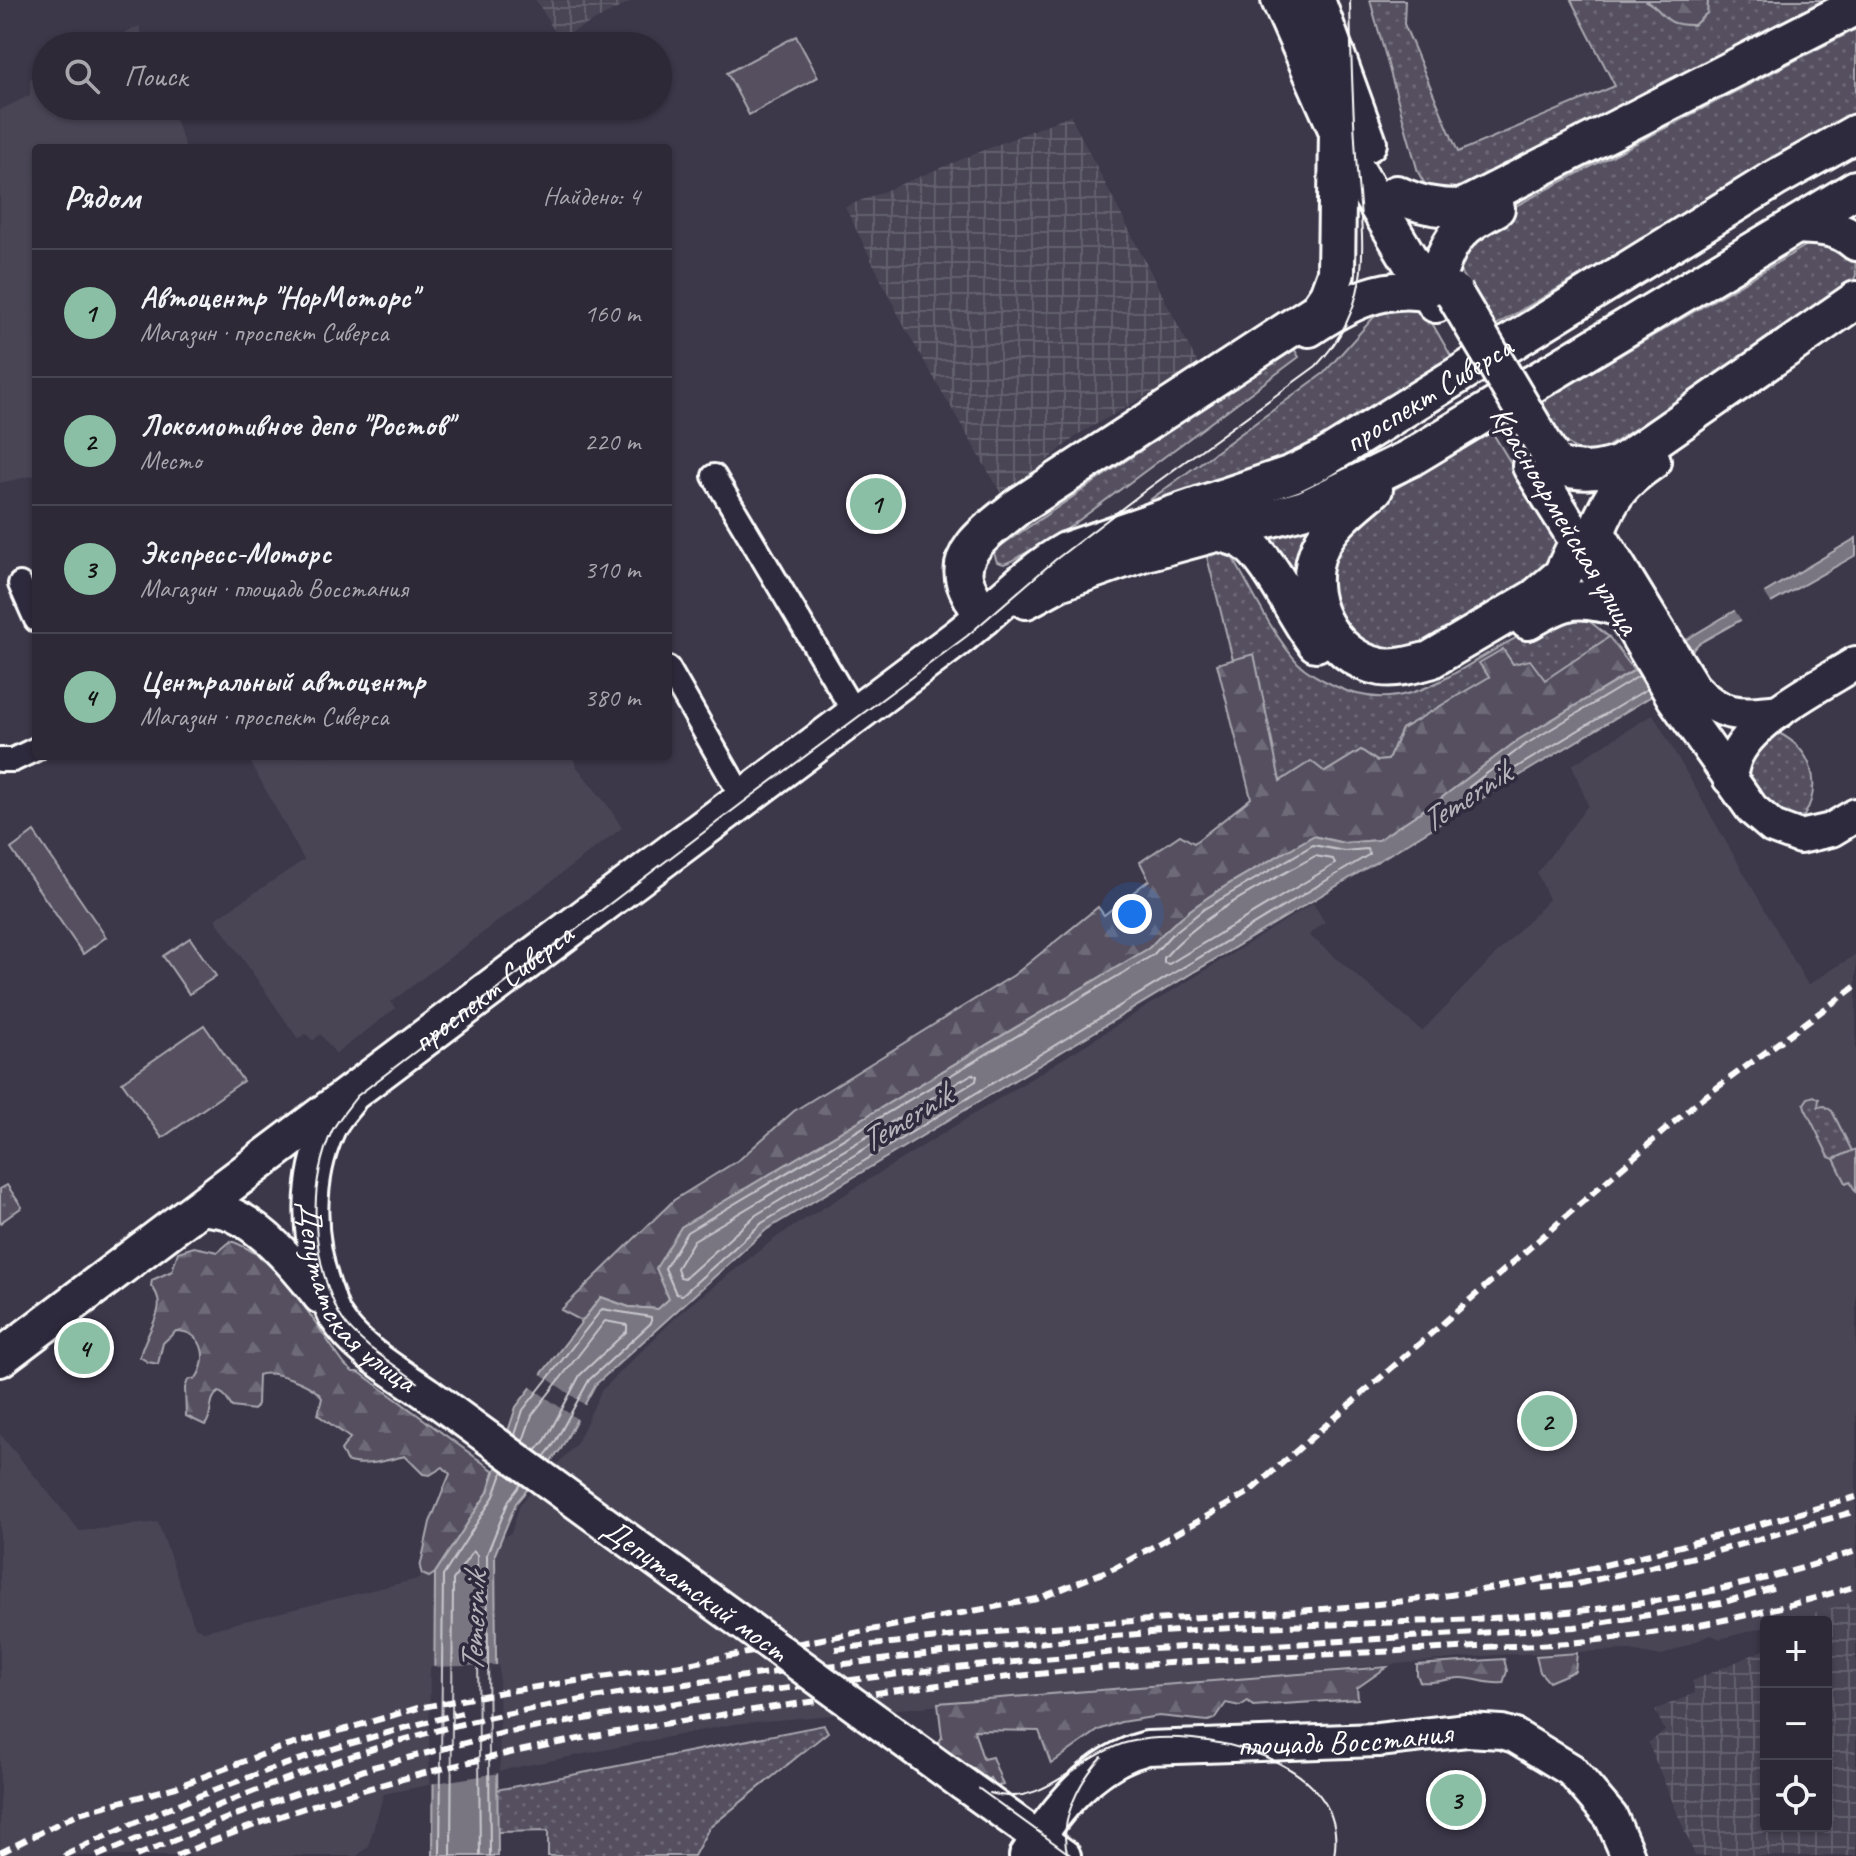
<!DOCTYPE html>
<html lang="ru">
<head>
<meta charset="utf-8">
<style>
  :root { --surface:#2d2937; --page:#35313f; --text:#f1f3f6; --muted:#a7a6ad; --line:#484552; --accent:#8abfa5 }
  body { margin:0; font-family:Caveat,sans-serif; background:var(--page); color:var(--text) }
  .controls { position:absolute; right:24px; bottom:24px; display:grid; overflow:hidden; border-radius:8px; box-shadow:0 2px 6px #0004 }
  .controls button { width:72px; height:72px; display:grid; place-items:center; padding:0; border:0; border-bottom:2px solid var(--line); background:var(--surface); color:var(--text); font:40px sans-serif }
  .you { position:absolute; left:1132px; top:914px; width:28px; height:28px; margin:-20px; border:6px solid #fff; border-radius:50%; background:#1a73e8; box-shadow:0 0 0 12px #1a73e833 }
  .badge { display:grid; place-items:center; width:52px; height:52px; border-radius:50%; background:var(--accent); color:#111; font-size:26px; font-weight:700 }
  .pin { position:absolute; translate:-50% -50%; border:4px solid #fff; box-shadow:0 2px 8px #0006 }
  .list { margin:0; padding:0; list-style:none }
  h2 { display:flex; justify-content:space-between; align-items:center; height:104px; margin:0; padding:0 32px; font-size:34px }
  h2 small { font-size:26px; font-weight:400; color:var(--muted) }
  .list li { display:grid; grid-template-columns:52px 1fr auto; gap:24px; align-items:center; box-sizing:border-box; height:128px; padding:0 32px; border-top:2px solid var(--line) }
  .list b { display:block; font-size:30px; white-space:nowrap }
  .list p { margin:0; font-size:26px; white-space:nowrap; color:var(--muted) }
  .list em { font-size:26px; font-style:normal; color:var(--muted) }
  .icon { flex:none; width:44px; height:44px; fill:none; stroke:currentColor; stroke-width:2; stroke-linecap:round; stroke-linejoin:round }
  .map { position:relative; flex:none; width:1856px; height:1856px; overflow:hidden }
  .search { position:absolute; background:var(--surface); box-shadow:0 2px 6px #0004; left:32px; top:32px; width:640px; height:88px; display:flex; align-items:center; gap:20px; box-sizing:border-box; padding:0 28px; border-radius:44px; color:var(--muted); font-size:30px }
  .panel { position:absolute; background:var(--surface); box-shadow:0 2px 6px #0004; left:32px; top:144px; width:640px; height:616px; border-radius:8px }
  .map>svg:first-child { display:block }
  .built { fill:#494455 }
  .industrial { fill:url(#industrial-grid) }
  .grass { fill:url(#grass-dots); stroke:#aaa8b0; stroke-width:2 }
  .forest { fill:url(#forest-firs); stroke:#aaa8b0; stroke-width:2 }
  .park { fill:#555060; stroke:#aaa8b0; stroke-width:2 }
  .water { fill:#797682; stroke:#afadb4; stroke-width:2 }
  .pier { fill:#3c3749 }
  .lines { fill:none; stroke-linecap:round; stroke-linejoin:round }
  .shore { stroke:#c9c8cd; stroke-width:2 }
  .street-casing { stroke:#fff; stroke-width:28 }
  .secondary-casing { stroke:#fff; stroke-width:38 }
  .primary-casing { stroke:#fff; stroke-width:42 }
  .street { stroke:#2f2a3d; stroke-width:22 }
  .secondary { stroke:#2f2a3d; stroke-width:32 }
  .primary { stroke:#2f2a3d; stroke-width:36 }
  .tram { stroke:#fff; stroke-width:2 }
  .rail { stroke:#fff; stroke-width:6; stroke-dasharray:12 6; stroke-linecap:butt }
  .secondary-bridge-casing { stroke:#fff; stroke-width:38; stroke-linecap:butt }
  .primary-bridge-casing { stroke:#fff; stroke-width:42; stroke-linecap:butt }
  .secondary-bridge { stroke:#2f2a3d; stroke-width:32 }
  .primary-bridge { stroke:#2f2a3d; stroke-width:36 }
  .labels { text-anchor:middle; dominant-baseline:central; stroke-width:7; stroke-linejoin:round; paint-order:stroke }
  .street-label { font-size:32px; fill:#fff; stroke:#2f2a3d }
  .water-label { font-size:34px; font-style:italic; fill:#b5b4ba; stroke:#2f2a3d }
</style>
</head>
<body>
<div class="map">
<svg width="1856" height="1856" viewBox="0 0 1856 1856">
  <defs>
    <pattern id="industrial-grid" width="8" height="8" patternUnits="userSpaceOnUse" patternTransform="scale(2)"><rect width="8" height="8" fill="#494455"/><path d="M0 4h8M4 0v8" fill="none" stroke="#64606e"/></pattern>
    <pattern id="grass-dots" width="8" height="8" patternUnits="userSpaceOnUse" patternTransform="scale(2)"><rect width="8" height="8" fill="#555060"/><path d="M2 2h.1M6 6h.1" fill="none" stroke="#6e6a78" stroke-width="1.8" stroke-linecap="round"/></pattern>
    <pattern id="forest-firs" width="22" height="20" patternUnits="userSpaceOnUse" patternTransform="scale(2)"><rect width="22" height="20" fill="#555060"/><path d="M5 1l3.5 6h-7zM16 11l3.5 6h-7z" fill="#6e6a78"/></pattern>
  </defs>
  <rect width="100%" height="100%" fill="#3c3749"/>
  <filter id="ink" filterUnits="userSpaceOnUse"><feTurbulence type="fractalNoise" baseFrequency=".0125" numOctaves="2"/><feDisplacementMap in="SourceGraphic" scale="16" xChannelSelector="R" yChannelSelector="G"/><feConvolveMatrix kernelMatrix="1 2 1 2 8 2 1 2 1" color-interpolation-filters="sRGB"/></filter>
  <g filter="url(#ink)">
    <g class="built">
      <polygon points="139,26 147,46 99,46"/>
      <polygon points="46,71 46,106 170,106 186,148 36,148 36,475 0,483 0,110 30,95 30,79"/>
      <polygon points="1653,714 1808,985 1856,954 1856,1601 1813,1615 1783,1622 1766,1622 1766,1627 1720,1639 1711,1635 1661,1656 1630,1650 1497,1655 734,1724 384,1794 368,1847 357,1856 0,1856 0,1434 80,1531 158,1522 195,1627 204,1631 417,1579 511,1533 520,1504 577,1443 601,1391 682,1311 778,1236 1313,903 1325,922 1309,935 1422,1031 1549,899 1537,873 1588,805 1572,765"/>
      <polygon points="247,756 572,756 577,767 609,807 622,828 391,1002 396,1008 336,1054 320,1034 313,1041 306,1034 298,1039 215,919 304,860"/>
    </g>
    <g class="industrial">
      <polygon points="536,0 634,0 559,39"/>
      <polygon points="1070,115 1199,366 1079,434 1003,497 906,330 845,207"/>
      <polygon points="1856,1601 1856,1856 1695,1856 1648,1743 1665,1731 1655,1710 1695,1693 1692,1681 1766,1649 1766,1826 1826,1826 1826,1622 1794,1622 1793,1619"/>
    </g>
    <g class="grass">
      <polygon points="1370,0 1405,0 1404,24 1458,152 1615,86 1571,0 1644,0 1660,9 1672,22 1694,25 1707,13 1708,0 1838,0 1460,195 1427,188 1418,172"/>
      <polygon points="1856,29 1856,113 1496,325 1454,263 1471,229"/>
      <polygon points="1827,239 1855,256 1856,275 1850,289 1602,450 1581,453 1559,437 1541,402 1807,245"/>
      <polygon points="1399,302 1420,302 1452,358 1314,452 1144,508 1143,505 1324,373 1373,318"/>
      <polygon points="1293,347 1299,357 1063,532 1011,561 1004,564 997,562 994,553 996,549"/>
      <polygon points="1492,432 1557,539 1554,557 1546,574 1426,650 1367,651 1327,610 1329,554 1373,502"/>
      <polygon points="1325,512 1295,585 1261,535"/>
      <path d="M1205,549L1224,551L1234,560C1254,594 1272,634 1298,663C1308,673 1322,680 1335,686C1391,713 1433,687 1482,657C1516,637 1547,618 1588,620L1609,637L1545,681L1513,664L1503,650L1490,677L1402,729L1388,760L1377,761L1361,750L1325,772L1279,781L1254,655L1233,660Z"/>
      <path d="M1779,733C1812,750 1823,784 1804,816C1772,823 1760,789 1745,766L1765,735Z"/>
      <polygon points="1814,1096 1819,1099 1818,1107 1824,1106 1832,1111 1852,1151 1834,1159 1829,1157 1805,1108 1804,1104 1808,1098"/>
      <polygon points="7,1185 22,1207 0,1223 0,1189"/>
      <polygon points="824,1725 828,1732 709,1828 694,1856 548,1856 548,1831 497,1832 496,1790"/>
    </g>
    <g class="forest">
      <path d="M1644,0H1708L1707,13L1694,25C1688,25 1678,25 1672,22C1662,17 1658,6 1644,0Z"/>
      <path d="M1609,637L1634,670L1518,740L1440,799L1378,840L1344,843L1313,836C1257,869 1192,898 1149,948L681,1227L669,1299L658,1309L629,1307L601,1297L582,1321L561,1310L674,1200L740,1159L794,1111L1014,975L1098,907L1104,915L1149,880L1140,862L1180,835L1194,843L1251,798L1217,664L1254,654L1280,781L1311,761L1325,772L1361,750L1377,761L1388,760L1402,729L1489,677L1479,663L1503,649L1513,664L1530,660L1545,680Z"/>
      <path d="M231,1241C282,1258 314,1325 345,1365L353,1372H359L494,1471L488,1492L435,1573L429,1577L422,1574L420,1568L430,1522L450,1474L443,1467L430,1475L423,1474L405,1456C387,1460 364,1468 346,1461L341,1450L350,1438L318,1415L322,1398C313,1384 273,1369 258,1375L257,1404L254,1410L232,1407L224,1395L219,1392C207,1399 214,1415 205,1425L186,1416L185,1388L188,1380L196,1378C210,1358 203,1331 176,1331L163,1343L158,1364L148,1362L140,1357C144,1332 172,1308 151,1286L152,1280L172,1271L178,1252L194,1247L218,1252Z"/>
      <polygon points="1577,1653 1575,1671 1549,1682 1540,1672 1536,1656"/>
      <path d="M1504,1659L1507,1671L1503,1683C1485,1685 1475,1677 1459,1678C1445,1679 1434,1684 1420,1682L1417,1675V1665Z"/>
      <polygon points="1387,1667 1357,1688 1358,1699 1253,1706 1248,1701 1240,1706 1226,1703 1215,1719 1208,1721 1159,1716 1121,1722 1099,1730 1051,1764 1039,1731 974,1730 983,1759 992,1757 1003,1785 995,1787 990,1778 979,1785 973,1771 937,1745 942,1737 938,1703"/>
    </g>
    <g class="park">
      <polygon points="796,36 818,77 749,115 727,73"/>
      <polygon points="34,832 106,937 83,954 11,849"/>
      <polygon points="190,938 216,976 189,994 163,956"/>
      <polygon points="204,1025 243,1081 162,1138 122,1082"/>
      <polygon points="1856,1149 1856,1193 1850,1181 1846,1183 1834,1159"/>
    </g>
    <path class="water" d="M1856,538V555L1698,644L1650,697L766,1230L595,1385L561,1449L516,1503L495,1554L498,1856H433L435,1573L488,1492L516,1407L601,1297L629,1307L658,1309L669,1299L656,1268L681,1227L1149,948C1192,898 1257,869 1313,836L1344,843L1378,840L1440,799L1518,740Z"/>
    <g class="pier">
      <polygon points="1762,589 1773,606 1743,623 1732,606"/>
      <polygon points="538,1372 588,1407 580,1421 528,1385"/>
      <polygon points="499,1665 500,1773 429,1784 430,1667"/>
    </g>
    <g class="lines">
      <g class="shore">
        <polyline points="1639,676 1523,746 1469,787 1468,792 1474,793 1647,689"/>
        <polygon points="1313,845 1344,851 1367,849 1370,854 762,1223 682,1295 676,1294 665,1268 687,1232 1153,955 1170,936 1204,909"/>
        <path d="M1315,856L1333,859L1335,864L1169,964L1164,963V958C1203,912 1263,886 1315,856Z"/>
        <polygon points="972,1074 977,1076 976,1081 756,1215 685,1278 680,1277 677,1268 694,1240"/>
        <polyline points="515,1435 523,1410 602,1309 651,1317 651,1323 589,1380 554,1444 544,1457"/>
        <polyline points="523,1441 532,1415 605,1321 627,1325 627,1331 580,1375 546,1439 536,1451"/>
        <polyline points="440,1856 443,1576 494,1496 503,1471"/>
        <polyline points="451,1856 453,1580 473,1551 477,1555 480,1856"/>
        <polyline points="490,1856 487,1554 509,1500 521,1484"/>
      </g>
      <g class="street-casing">
        <g id="street">
          <polyline points="714,476 855,714"/>
          <polyline points="20,584 36,620"/>
          <polyline points="668,668 742,797"/>
          <polyline points="0,760 13,760 36,749"/>
        </g>
      </g>
      <g class="secondary-casing">
        <g id="secondary">
          <path d="M1597,530L1693,687C1721,718 1741,715 1780,711"/>
          <polyline points="1620,608 1674,699 1752,809 1773,827 1800,837 1831,830 1856,815"/>
          <path d="M1729,778C1732,770 1733,761 1737,754C1755,718 1822,684 1856,663"/>
          <path id="s1" d="M349,1100C342,1109 332,1119 328,1130C306,1179 307,1236 324,1287C328,1296 330,1307 335,1316C356,1350 396,1372 429,1395"/>
          <path d="M198,1208C208,1209 219,1210 228,1213C263,1226 298,1269 320,1297"/>
          <polyline points="963,1784 1064,1856"/>
          <path id="s2" d="M1026,1856C1056,1810 1092,1762 1147,1748L1378,1740L1467,1730L1502,1732L1515,1736L1571,1770L1611,1817L1628,1856"/>
        </g>
      </g>
      <g class="primary-casing">
        <g id="primary">
          <polyline points="1280,0 1352,163 1436,304"/>
          <polyline points="1316,0 1368,143"/>
          <path d="M1396,194C1419,205 1437,208 1462,208L1856,6"/>
          <path d="M1797,225C1819,226 1839,226 1856,242"/>
          <path d="M1440,269C1451,235 1464,224 1496,208"/>
          <path d="M1309,328C1345,304 1384,283 1429,293"/>
          <polyline points="1531,466 1620,608"/>
          <path d="M1557,466C1581,473 1597,472 1620,464L1856,300"/>
          <path d="M1374,489C1354,506 1332,522 1320,547C1298,594 1329,658 1381,667C1398,669 1414,664 1430,660L1535,598L1562,575L1578,541"/>
          <path d="M1597,530C1611,496 1621,482 1652,461"/>
          <path d="M1220,533C1228,535 1237,537 1244,541C1270,558 1295,616 1316,643"/>
          <polyline points="1026,600 1059,582 1142,553 1305,509 1410,458 1856,189"/>
          <path d="M983,617C977,606 969,594 965,582C955,549 995,526 1017,507L1317,311L1328,295L1336,273L1338,130"/>
          <path d="M1528,621C1566,598 1578,595 1620,608"/>
          <path id="s3" d="M0,1358C219,1191 441,1027 660,861C759,787 857,713 956,639C993,611 1025,574 1066,551L1292,474L1323,459L1776,178L1856,133"/>
        </g>
      </g>
      <use href="#street" class="street"/>
      <use href="#secondary" class="secondary"/>
      <use href="#primary" class="primary"/>
      <g class="tram">
        <path d="M990,1793C1043,1810 1080,1754 1129,1742C1198,1725 1352,1759 1334,1856"/>
        <path d="M1068,1856C1057,1823 1080,1780 1102,1757"/>
        <path d="M1072,1856L369,1347C358,1337 344,1325 337,1310C312,1256 307,1186 332,1131C338,1119 349,1107 357,1096L745,801L967,636L1055,560L1146,490L1316,366C1336,345 1350,322 1357,293C1367,254 1360,210 1357,171C1353,114 1351,57 1350,0"/>
      </g>
      <g class="rail">
        <polyline points="1542,1588 1573,1585 1707,1554 1856,1511"/>
        <path d="M835,1649C929,1639 1024,1628 1119,1622C1229,1615 1341,1611 1450,1595C1588,1575 1722,1535 1856,1497"/>
        <polyline points="0,1853 79,1813 176,1787 274,1750 418,1708 503,1692 688,1664 1037,1599 1117,1567 1248,1493 1696,1103 1856,986"/>
        <path d="M64,1856C190,1793 325,1747 462,1713"/>
        <path d="M97,1856C228,1800 365,1743 506,1714C615,1692 726,1678 836,1665C950,1652 1063,1639 1177,1631C1336,1621 1497,1626 1655,1601C1724,1591 1790,1573 1856,1551"/>
        <polyline points="136,1856 230,1817 373,1767 504,1733 695,1700 906,1673 1114,1652 1183,1647 1260,1646 1575,1627 1721,1603 1776,1587"/>
        <path d="M176,1856C369,1774 575,1735 782,1706C893,1690 1004,1676 1115,1667C1229,1658 1344,1654 1458,1648C1498,1646 1539,1646 1579,1642C1673,1633 1765,1614 1856,1586"/>
      </g>
      <g class="secondary-bridge-casing">
        <g id="secondary-bridge">
          <path id="s4" d="M429,1395L963,1784"/>
        </g>
      </g>
      <g class="primary-bridge-casing">
        <polyline id="primary-bridge" points="1454,293 1550,455"/>
      </g>
      <use href="#secondary-bridge" class="secondary-bridge"/>
      <use href="#primary-bridge" class="primary-bridge"/>
    </g>
  </g>
  <g class="labels">
    <g class="street-label">
      <text stroke="none"><textPath href="#s3" startOffset="1734">проспект Сиверса</textPath></text>
      <text transform="translate(1565 520) rotate(59)">Красноармейская улица</text>
      <text stroke="none"><textPath href="#s3" startOffset="616">проспект Сиверса</textPath></text>
      <text stroke="none"><textPath href="#s1" startOffset="222">Депутатская улица</textPath></text>
      <text stroke="none"><textPath href="#s4" startOffset="330">Депутатский мост</textPath></text>
      <text stroke="none"><textPath href="#s2" startOffset="364">площадь Восстания</textPath></text>
    </g>
    <g class="water-label">
      <text transform="translate(1465 797) rotate(-33)">Temernik</text>
      <text transform="translate(905 1118) rotate(-31)">Temernik</text>
      <text transform="translate(473 1623) rotate(-88)">Temernik</text>
    </g>
  </g>
</svg>
<div class="controls">
<button>+</button>
<button>−</button>
<button><svg class="icon" aria-label="locate" viewBox="0 0 24 24"><circle cx="12" cy="12" r="6"/><path d="M12 2v4M12 18v4M2 12h4M18 12h4"/></svg></button>
</div>
<div class="you"></div>
<div class="pin badge" style="left:876px;top:504px">1</div>
<div class="pin badge" style="left:1547px;top:1421px">2</div>
<div class="pin badge" style="left:1456px;top:1800px">3</div>
<div class="pin badge" style="left:84px;top:1348px">4</div>
<div class="search"><svg class="icon" aria-label="search" viewBox="0 0 24 24"><circle cx="10" cy="10" r="6"/><path d="M15 15l6 6"/></svg>Поиск</div>
<section class="panel">
<h2>Рядом<small>Найдено: 4</small></h2>
<ul class="list">
<li><span class="badge">1</span><div><b>Автоцентр &quot;НорМоторс&quot;</b><p>Магазин · проспект Сиверса</p></div><em>160 m</em></li>
<li><span class="badge">2</span><div><b>Локомотивное депо &quot;Ростов&quot;</b><p>Место</p></div><em>220 m</em></li>
<li><span class="badge">3</span><div><b>Экспресс-Моторс</b><p>Магазин · площадь Восстания</p></div><em>310 m</em></li>
<li><span class="badge">4</span><div><b>Центральный автоцентр</b><p>Магазин · проспект Сиверса</p></div><em>380 m</em></li>
</ul>
</section>
</div>
</body>
</html>
